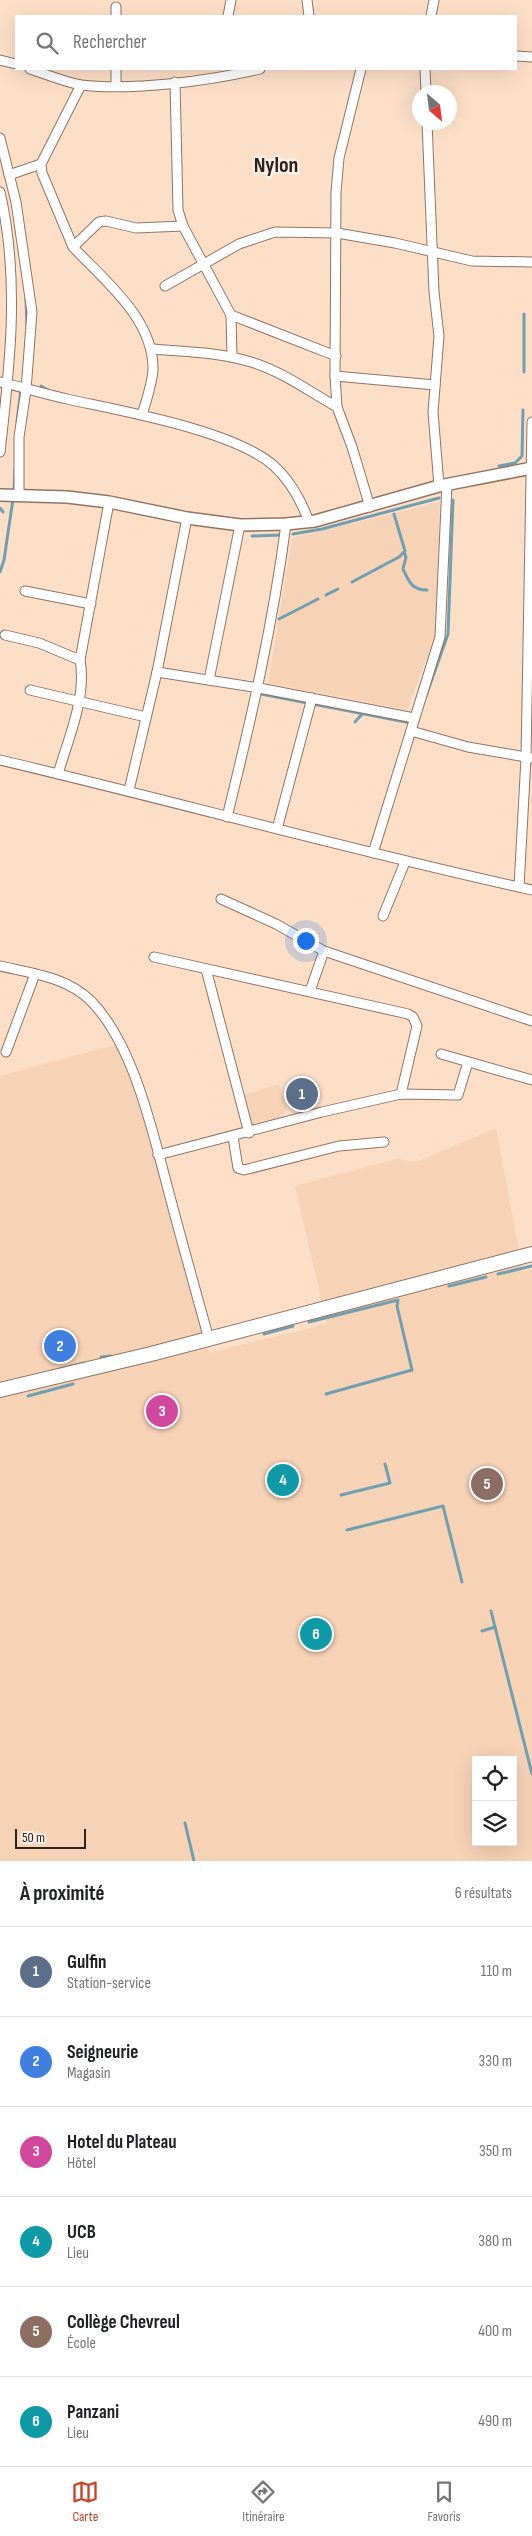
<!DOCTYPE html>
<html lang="fr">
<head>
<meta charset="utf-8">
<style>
  :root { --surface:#fff; --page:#f6f6f6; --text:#202124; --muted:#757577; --line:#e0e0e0; --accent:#cb4026 }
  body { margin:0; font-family:"Sofia Sans Condensed",sans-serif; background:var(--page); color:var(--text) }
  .controls { position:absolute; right:15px; bottom:15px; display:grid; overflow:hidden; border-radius:0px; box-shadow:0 5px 20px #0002 }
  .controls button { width:45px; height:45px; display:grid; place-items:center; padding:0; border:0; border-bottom:1px solid var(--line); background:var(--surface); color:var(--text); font:25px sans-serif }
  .compass { position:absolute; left:412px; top:85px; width:45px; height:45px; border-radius:50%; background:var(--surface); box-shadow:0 5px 20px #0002; rotate:152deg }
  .scale { position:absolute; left:15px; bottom:12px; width:71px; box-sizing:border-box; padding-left:5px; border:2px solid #2d221a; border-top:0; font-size:14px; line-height:18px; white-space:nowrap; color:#2d221a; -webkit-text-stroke:4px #fcf0e7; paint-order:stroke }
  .you { position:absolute; left:305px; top:940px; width:18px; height:18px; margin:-12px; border:4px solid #fff; border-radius:50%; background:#1a73e8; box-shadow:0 0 0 8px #1a73e833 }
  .badge { display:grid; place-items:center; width:32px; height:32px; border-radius:50%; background:var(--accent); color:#fff; font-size:16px; font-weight:700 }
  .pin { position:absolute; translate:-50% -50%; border:2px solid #fff; box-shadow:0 1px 5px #0006 }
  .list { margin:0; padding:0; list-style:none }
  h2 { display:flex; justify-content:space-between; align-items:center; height:65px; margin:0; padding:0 20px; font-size:21px }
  h2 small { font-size:16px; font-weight:400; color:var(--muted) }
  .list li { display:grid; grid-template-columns:32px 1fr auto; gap:15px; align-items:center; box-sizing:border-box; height:90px; padding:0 20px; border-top:1px solid var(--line) }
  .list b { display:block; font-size:19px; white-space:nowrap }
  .list p { margin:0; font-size:16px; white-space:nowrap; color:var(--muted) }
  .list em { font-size:16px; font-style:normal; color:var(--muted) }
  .icon { flex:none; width:28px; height:28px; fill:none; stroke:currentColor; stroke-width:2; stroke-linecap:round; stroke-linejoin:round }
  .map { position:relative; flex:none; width:532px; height:1861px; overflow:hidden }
  .search { position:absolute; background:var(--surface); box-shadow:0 5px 20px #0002; left:15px; right:15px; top:15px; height:55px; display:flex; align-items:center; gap:12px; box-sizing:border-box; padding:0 18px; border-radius:0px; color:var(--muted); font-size:19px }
  .sheet { height:605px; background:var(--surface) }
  nav { display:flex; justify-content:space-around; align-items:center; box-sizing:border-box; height:70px; border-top:1px solid var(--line); background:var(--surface); font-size:14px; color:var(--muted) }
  nav a { display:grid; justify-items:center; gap:2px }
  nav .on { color:var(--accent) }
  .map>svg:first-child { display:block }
  .built { fill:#f6d2b6; fill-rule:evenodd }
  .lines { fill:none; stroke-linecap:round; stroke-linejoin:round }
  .stream { stroke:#729faf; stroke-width:3 }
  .minor-casing { stroke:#907561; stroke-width:11 }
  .tertiary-casing { stroke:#907561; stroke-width:14 }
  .primary-casing { stroke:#907561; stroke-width:16 }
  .minor { stroke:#fff; stroke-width:9 }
  .tertiary { stroke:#fff; stroke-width:11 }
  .primary { stroke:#fff; stroke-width:14 }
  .labels { text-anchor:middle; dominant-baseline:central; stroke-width:5; stroke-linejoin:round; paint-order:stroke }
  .district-label { font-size:22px; font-weight:bold; fill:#2d221a; stroke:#fcf0e7 }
</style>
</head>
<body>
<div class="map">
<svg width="532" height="1861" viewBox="0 0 532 1861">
  <rect width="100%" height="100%" fill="#fddfc8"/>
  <g class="built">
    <polygon points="440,502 436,633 407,710 268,683 292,538"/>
    <path d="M119,1044L159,1165L208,1353L327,1324L295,1186L397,1159L416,1162L496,1128L523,1271L532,1270V1861H0V1076ZM476,1760H513V1842H476Z"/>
    <polygon points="279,1084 287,1110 277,1121 253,1130 243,1095"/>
  </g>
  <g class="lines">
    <g class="stream">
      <polyline points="26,299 27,326"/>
      <polyline points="524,372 524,314"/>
      <polyline points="41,386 48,390"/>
      <polyline points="17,422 21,389"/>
      <polyline points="499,466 515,463 522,456 523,410"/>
      <polyline points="14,492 15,469"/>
      <polyline points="0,508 3,512"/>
      <polyline points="293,534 322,529 439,498"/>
      <polyline points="252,536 281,535"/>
      <path d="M404,552L406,557L403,569C409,582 412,590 427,590"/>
      <polyline points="0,572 4,560 13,499"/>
      <polyline points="352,582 399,557 405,551 394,514"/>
      <polyline points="326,595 338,589"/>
      <polyline points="279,619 318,599"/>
      <polyline points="258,696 261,694 411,723"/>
      <polyline points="426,696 448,634 453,500"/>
      <polyline points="355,722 362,714"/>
      <polyline points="498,1274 532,1266"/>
      <polyline points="449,1286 486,1277"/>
      <polyline points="309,1322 398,1300 397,1306 412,1370 326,1394"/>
      <polyline points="264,1334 293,1326"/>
      <polyline points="101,1357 111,1356"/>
      <polyline points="60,1369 84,1363"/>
      <polyline points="28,1396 73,1384"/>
      <polyline points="341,1495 390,1483 385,1464"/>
      <polyline points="347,1530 443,1506 462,1582"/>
      <polyline points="491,1611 532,1774"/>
      <polyline points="482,1631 495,1627"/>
      <polyline points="185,1823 194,1861"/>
    </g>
    <g class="minor-casing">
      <g id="minor">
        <polyline points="307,0 309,16"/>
        <polyline points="116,7 116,16"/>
        <polyline points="228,16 231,0"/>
        <polyline points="431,16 434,0"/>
        <polyline points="516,56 532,57"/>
        <polyline points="0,60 16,64"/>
        <path d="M30,69C46,74 64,82 81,85C133,91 209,81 260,69"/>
        <polyline points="116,69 116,85"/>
        <polyline points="361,69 339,158 336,192 335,376 337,407 352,447 370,507"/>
        <polyline points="425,69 426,92"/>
        <polyline points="175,82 178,210 183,226 231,315 336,356"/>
        <polyline points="427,122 434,292 439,336 433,412 439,486"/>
        <polyline points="0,138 16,202 32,312 26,390 19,437 19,496"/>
        <polyline points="9,175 41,164"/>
        <path d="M0,192C20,279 10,365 0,452"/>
        <polyline points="73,247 42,173 41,164 81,85"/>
        <polyline points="165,286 239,244 275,232 337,233 395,243 472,261 532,262"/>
        <polyline points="231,315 232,357"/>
        <path d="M152,349C185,352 220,352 251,362C282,371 310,392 337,407"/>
        <polyline points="335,376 435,385"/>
        <path d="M0,382C22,387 44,394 67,399C121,411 232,430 273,465C291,481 301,500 309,522"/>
        <path d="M142,415C146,401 152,385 153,370C154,319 105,281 73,247L99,222L106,221L136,228L183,226"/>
        <polyline points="25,591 91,604"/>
        <polyline points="5,635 39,643 80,660"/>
        <polyline points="157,672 259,688 414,718"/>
        <polyline points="209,680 240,525"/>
        <polyline points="30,690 146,717"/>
        <polyline points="411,731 468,747 532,758"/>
        <path d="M0,760C178,802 353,851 532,890"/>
        <path d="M58,774C68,739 87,697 80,660L109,502"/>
        <polyline points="129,790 157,672 187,518"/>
        <path d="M227,817C251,720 273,624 286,524"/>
        <polyline points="277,829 312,698"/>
        <polyline points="373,853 440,637 447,484"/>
        <polyline points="519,887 526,758 532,422"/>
        <polyline points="221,899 276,924 324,951 532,1021"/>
        <polyline points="383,916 405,862"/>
        <polyline points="154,957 408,1014 413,1017 417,1026 401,1094"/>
        <path d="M0,966C31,973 67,977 91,1001C134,1045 152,1130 168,1189C181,1239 195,1289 209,1339"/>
        <polyline points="206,969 249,1133"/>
        <polyline points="310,991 324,951"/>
        <polyline points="6,1052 35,974"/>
        <polyline points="441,1054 532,1080"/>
        <polyline points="233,1137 238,1168 244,1170 339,1146 384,1142"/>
        <polyline points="158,1155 322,1112 401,1094 458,1095 468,1062"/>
      </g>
    </g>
    <g class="tertiary-casing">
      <polyline id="tertiary" points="0,495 67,497 109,502 187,518 240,525 286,524 315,521 439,486 532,468"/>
    </g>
    <g class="primary-casing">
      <polyline id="primary" points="0,1390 151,1354 532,1254"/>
    </g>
    <use href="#minor" class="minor"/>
    <use href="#tertiary" class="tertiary"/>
    <use href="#primary" class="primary"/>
  </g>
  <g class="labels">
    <g class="district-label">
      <text x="276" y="165">Nylon</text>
    </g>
  </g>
</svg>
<div class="controls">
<button><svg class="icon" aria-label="locate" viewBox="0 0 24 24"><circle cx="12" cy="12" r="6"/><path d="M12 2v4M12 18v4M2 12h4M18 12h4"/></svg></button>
<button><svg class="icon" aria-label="layers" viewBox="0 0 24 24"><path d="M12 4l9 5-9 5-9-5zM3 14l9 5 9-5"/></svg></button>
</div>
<svg class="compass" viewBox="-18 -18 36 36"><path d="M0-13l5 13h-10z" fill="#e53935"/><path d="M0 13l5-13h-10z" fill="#757577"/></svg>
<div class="scale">50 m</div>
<div class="you"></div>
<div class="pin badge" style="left:302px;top:1094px;background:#5c6f8a">1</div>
<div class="pin badge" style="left:60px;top:1346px;background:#3f7fe0">2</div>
<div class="pin badge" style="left:162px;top:1411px;background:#d1479c">3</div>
<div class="pin badge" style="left:283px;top:1480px;background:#0f9aa8">4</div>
<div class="pin badge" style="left:487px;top:1484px;background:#8d6e63">5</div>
<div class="pin badge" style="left:316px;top:1634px;background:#0f9aa8">6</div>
<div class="search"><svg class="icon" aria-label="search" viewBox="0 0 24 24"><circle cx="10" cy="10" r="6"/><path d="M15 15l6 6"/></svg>Rechercher</div>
</div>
<section class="sheet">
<h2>À proximité<small>6 résultats</small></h2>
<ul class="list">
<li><span class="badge" style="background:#5c6f8a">1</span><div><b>Gulfin</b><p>Station-service</p></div><em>110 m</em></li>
<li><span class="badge" style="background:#3f7fe0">2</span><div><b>Seigneurie</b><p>Magasin</p></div><em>330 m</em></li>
<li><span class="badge" style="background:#d1479c">3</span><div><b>Hotel du Plateau</b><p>Hôtel</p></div><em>350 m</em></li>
<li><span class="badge" style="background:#0f9aa8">4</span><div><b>UCB</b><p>Lieu</p></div><em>380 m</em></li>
<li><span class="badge" style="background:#8d6e63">5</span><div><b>Collège Chevreul</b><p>École</p></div><em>400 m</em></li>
<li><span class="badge" style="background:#0f9aa8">6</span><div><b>Panzani</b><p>Lieu</p></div><em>490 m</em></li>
</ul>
</section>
<nav>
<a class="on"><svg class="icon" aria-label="map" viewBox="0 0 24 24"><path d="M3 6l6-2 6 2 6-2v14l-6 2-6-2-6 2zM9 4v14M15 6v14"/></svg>Carte</a>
<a><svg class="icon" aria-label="directions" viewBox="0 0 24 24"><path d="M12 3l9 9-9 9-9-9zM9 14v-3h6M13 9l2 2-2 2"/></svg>Itinéraire</a>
<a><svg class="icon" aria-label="saved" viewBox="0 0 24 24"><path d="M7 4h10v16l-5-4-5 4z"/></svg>Favoris</a>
</nav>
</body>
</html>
